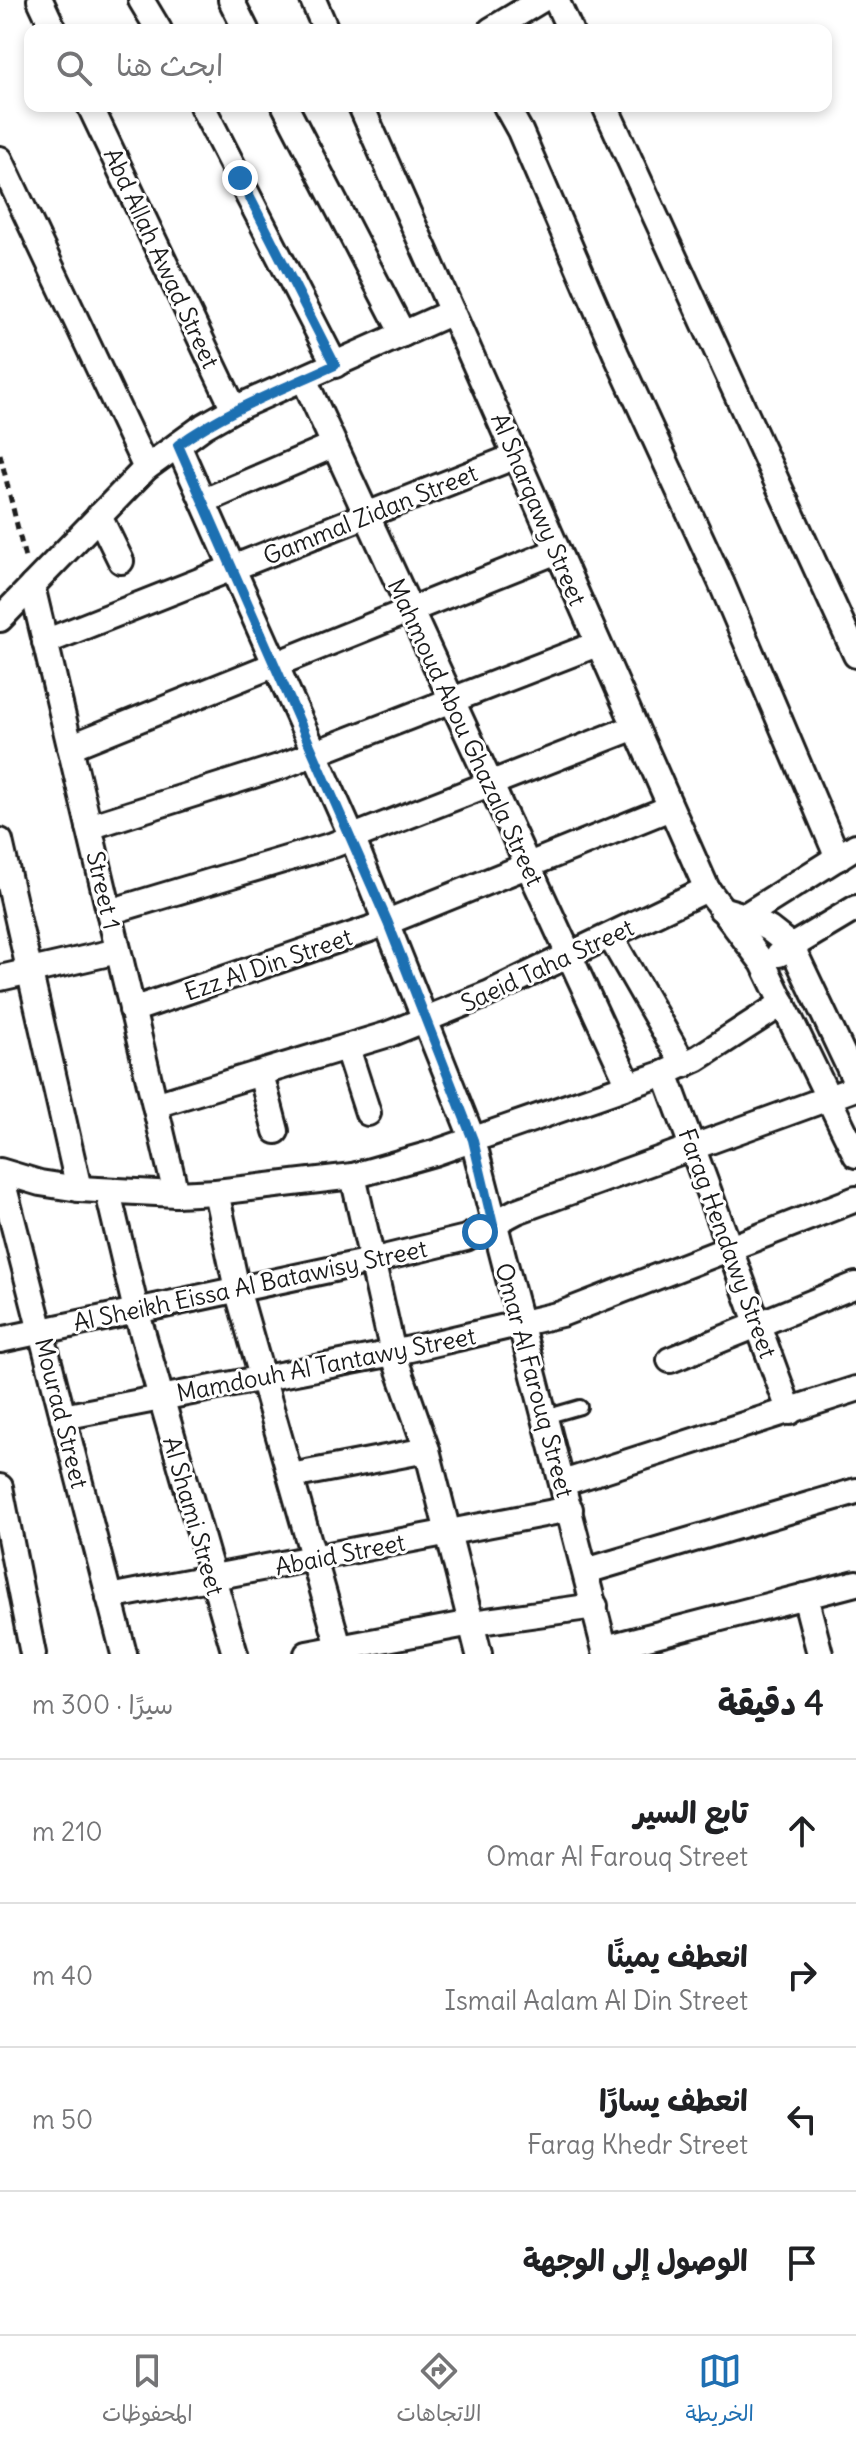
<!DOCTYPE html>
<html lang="ar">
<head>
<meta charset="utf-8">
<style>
  :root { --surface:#fff; --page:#f6f6f6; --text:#202124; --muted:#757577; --line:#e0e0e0; --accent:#1f6fb2 }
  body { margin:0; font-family:Delius,"Playpen Sans Arabic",sans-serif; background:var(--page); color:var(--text); direction:rtl }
  .stop { position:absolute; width:24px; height:24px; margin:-18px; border:6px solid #1f6fb2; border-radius:50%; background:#fff }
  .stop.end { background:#1f6fb2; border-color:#fff; box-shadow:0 2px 8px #0008 }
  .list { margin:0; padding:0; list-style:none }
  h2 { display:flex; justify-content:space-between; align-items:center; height:104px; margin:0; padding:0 32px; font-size:34px }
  h2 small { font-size:26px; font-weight:400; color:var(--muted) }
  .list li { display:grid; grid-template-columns:52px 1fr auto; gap:24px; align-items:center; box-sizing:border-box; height:144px; padding:0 32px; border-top:2px solid var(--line) }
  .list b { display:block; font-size:30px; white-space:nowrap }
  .list p { margin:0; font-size:26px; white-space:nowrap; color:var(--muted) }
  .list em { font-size:26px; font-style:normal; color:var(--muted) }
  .icon { flex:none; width:44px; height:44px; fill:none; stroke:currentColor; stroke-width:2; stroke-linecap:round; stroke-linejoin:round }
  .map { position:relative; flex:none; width:856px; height:1654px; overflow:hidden; direction:ltr }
  .search { position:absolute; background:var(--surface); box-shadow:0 4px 12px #0003; left:24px; right:24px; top:24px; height:88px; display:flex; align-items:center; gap:20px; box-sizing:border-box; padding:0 28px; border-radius:16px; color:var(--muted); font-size:30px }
  .sheet { height:680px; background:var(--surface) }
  nav { display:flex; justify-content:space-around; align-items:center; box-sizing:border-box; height:112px; border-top:2px solid var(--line); background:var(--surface); font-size:22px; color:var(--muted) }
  nav a { display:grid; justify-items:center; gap:4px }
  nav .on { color:var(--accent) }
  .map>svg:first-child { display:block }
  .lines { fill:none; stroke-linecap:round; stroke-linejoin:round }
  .lane-casing { stroke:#1c1c1c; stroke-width:18 }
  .street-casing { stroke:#1c1c1c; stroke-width:30 }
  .path { stroke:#1c1c1c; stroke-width:5; stroke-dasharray:8 6; stroke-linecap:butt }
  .lane { stroke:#fff; stroke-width:12 }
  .street { stroke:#fff; stroke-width:24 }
  .route { stroke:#1f6fb2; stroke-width:10 }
  .labels { text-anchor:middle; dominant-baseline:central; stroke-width:6; stroke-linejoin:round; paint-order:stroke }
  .street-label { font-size:24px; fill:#1c1c1c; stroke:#fff }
</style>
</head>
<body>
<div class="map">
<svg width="856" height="1654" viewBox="0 0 856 1654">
  <rect width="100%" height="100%" fill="#fff"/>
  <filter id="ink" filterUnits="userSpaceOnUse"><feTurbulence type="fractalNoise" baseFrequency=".0125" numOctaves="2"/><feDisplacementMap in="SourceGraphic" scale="16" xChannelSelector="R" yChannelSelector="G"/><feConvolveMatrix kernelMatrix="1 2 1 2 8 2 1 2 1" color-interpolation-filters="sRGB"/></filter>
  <g filter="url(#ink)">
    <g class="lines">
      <g class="lane-casing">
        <polyline id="lane" points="545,1417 580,1407"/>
      </g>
      <g class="street-casing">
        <g id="street">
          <polyline points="40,0 54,30"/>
          <polyline points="141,0 159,30"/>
          <polyline points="231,0 246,30"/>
          <polyline points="313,0 326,30"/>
          <polyline points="556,0 570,30"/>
          <polyline points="491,30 541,0"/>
          <polyline points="90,106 234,409"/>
          <polyline points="202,106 335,365"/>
          <polyline points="285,106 403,334"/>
          <polyline points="361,106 707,889 763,963 856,1155"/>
          <polyline points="506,106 520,131 616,354 721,582 838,858"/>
          <polyline points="605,106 856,655"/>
          <polyline points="0,159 146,468"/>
          <polyline points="304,379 629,1085"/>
          <polyline points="178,445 352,837 473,1140 606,1654"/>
          <polyline points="204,501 334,445"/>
          <polyline points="99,516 121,561"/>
          <polyline points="32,586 176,1194"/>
          <polyline points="0,619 146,468 204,426 234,409 452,312"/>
          <polyline points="45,642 516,456"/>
          <polyline points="70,747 557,551"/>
          <polyline points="89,827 282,766 597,644"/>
          <polyline points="0,841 79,1189"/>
          <polyline points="721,909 745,916 769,929 792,947 856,1082"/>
          <polyline points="109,912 333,845 635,727"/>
          <polyline points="745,916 856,846"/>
          <polyline points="610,936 684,1065"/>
          <polyline points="779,954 856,908"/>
          <polyline points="0,978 118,951"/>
          <polyline points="132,1010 370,929 670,808"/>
          <polyline points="347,1048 368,1113"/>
          <polyline points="665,1073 790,1412"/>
          <polyline points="261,1074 276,1131"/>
          <polyline points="155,1105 389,1034 488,994 707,889"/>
          <polyline points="0,1171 40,1183 79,1189 176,1194 216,1192 353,1176 434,1153 665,1073 698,1058 783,1003"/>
          <polyline points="0,1172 124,1654"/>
          <polyline points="353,1176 393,1353 427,1450 479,1654"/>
          <polyline points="108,1192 136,1310 235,1654"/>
          <polyline points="216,1192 237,1289 341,1654"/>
          <polyline points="0,1340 371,1261 466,1238 517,1211 856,1088"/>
          <polyline points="670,1360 856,1285"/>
          <polyline points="63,1417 393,1353 561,1314 856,1199"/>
          <polyline points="291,1476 427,1450"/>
          <polyline points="563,1483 856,1389"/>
          <polyline points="0,1487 33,1654"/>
          <polyline points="586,1571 856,1491"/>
          <polyline points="805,1596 820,1654"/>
          <polyline points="109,1597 570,1509"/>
          <polyline points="605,1648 856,1583"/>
          <polyline points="307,1654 472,1623 595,1606"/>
        </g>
      </g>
      <polyline class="path" points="0,454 25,558"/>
      <use href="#lane" class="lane"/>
      <use href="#street" class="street"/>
    </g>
  </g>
  <g class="lines" filter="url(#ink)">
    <path class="route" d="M240,178L335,365C281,390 226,410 178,445L388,923L473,1140L493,1225L480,1232"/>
  </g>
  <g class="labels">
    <g class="street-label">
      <text transform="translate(162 258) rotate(65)">Abd Allah Awad Street</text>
      <text transform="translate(539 509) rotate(67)">Al Sharqawy Street</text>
      <text transform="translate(370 514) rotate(-22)">Gammal Zidan Street</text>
      <text transform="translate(466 732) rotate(65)">Mahmoud Abou Ghazala Street</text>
      <text transform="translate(104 890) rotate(77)">Street 1</text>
      <text transform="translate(268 964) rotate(-19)">Ezz Al Din Street</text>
      <text transform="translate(547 965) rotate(-25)">Saeid Taha Street</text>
      <text transform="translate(728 1243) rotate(70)">Farag Hendawy Street</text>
      <text transform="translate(250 1285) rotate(-12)">Al Sheikh Eissa Al Batawisy Street</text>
      <text transform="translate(326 1364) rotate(-11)">Mamdouh Al Tantawy Street</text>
      <text transform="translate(535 1380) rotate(75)">Omar Al Farouq Street</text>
      <text transform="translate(62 1413) rotate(76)">Mourad Street</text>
      <text transform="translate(194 1516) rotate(74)">Al Shami Street</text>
      <text transform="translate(340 1554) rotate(-11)">Abaid Street</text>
    </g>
  </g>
</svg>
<div class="stop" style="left:480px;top:1232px"></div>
<div class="stop end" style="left:240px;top:178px"></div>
<div class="search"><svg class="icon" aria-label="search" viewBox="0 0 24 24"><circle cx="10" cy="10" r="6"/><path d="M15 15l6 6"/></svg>ابحث هنا</div>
</div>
<section class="sheet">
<h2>4 دقيقة<small>سيرًا · 300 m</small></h2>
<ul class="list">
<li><svg class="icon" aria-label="ahead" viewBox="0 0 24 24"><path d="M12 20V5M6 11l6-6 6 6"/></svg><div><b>تابع السير</b><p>Omar Al Farouq Street</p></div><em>210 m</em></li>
<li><svg class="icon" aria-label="right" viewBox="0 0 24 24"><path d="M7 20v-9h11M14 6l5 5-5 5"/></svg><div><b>انعطف يمينًا</b><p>Ismail Aalam Al Din Street</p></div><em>40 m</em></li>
<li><svg class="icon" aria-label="left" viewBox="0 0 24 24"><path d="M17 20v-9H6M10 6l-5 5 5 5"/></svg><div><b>انعطف يسارًا</b><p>Farag Khedr Street</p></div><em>50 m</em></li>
<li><svg class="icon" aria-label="arrive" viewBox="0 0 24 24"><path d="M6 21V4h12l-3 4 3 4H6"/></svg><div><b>الوصول إلى الوجهة</b></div></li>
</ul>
</section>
<nav>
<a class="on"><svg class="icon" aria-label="map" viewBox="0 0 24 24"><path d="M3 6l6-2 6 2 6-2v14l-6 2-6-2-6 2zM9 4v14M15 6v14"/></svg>الخريطة</a>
<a><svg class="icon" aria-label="directions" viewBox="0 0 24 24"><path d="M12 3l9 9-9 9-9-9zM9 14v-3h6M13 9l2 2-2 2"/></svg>الاتجاهات</a>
<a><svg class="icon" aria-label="saved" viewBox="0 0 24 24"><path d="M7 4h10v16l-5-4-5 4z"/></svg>المحفوظات</a>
</nav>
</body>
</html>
